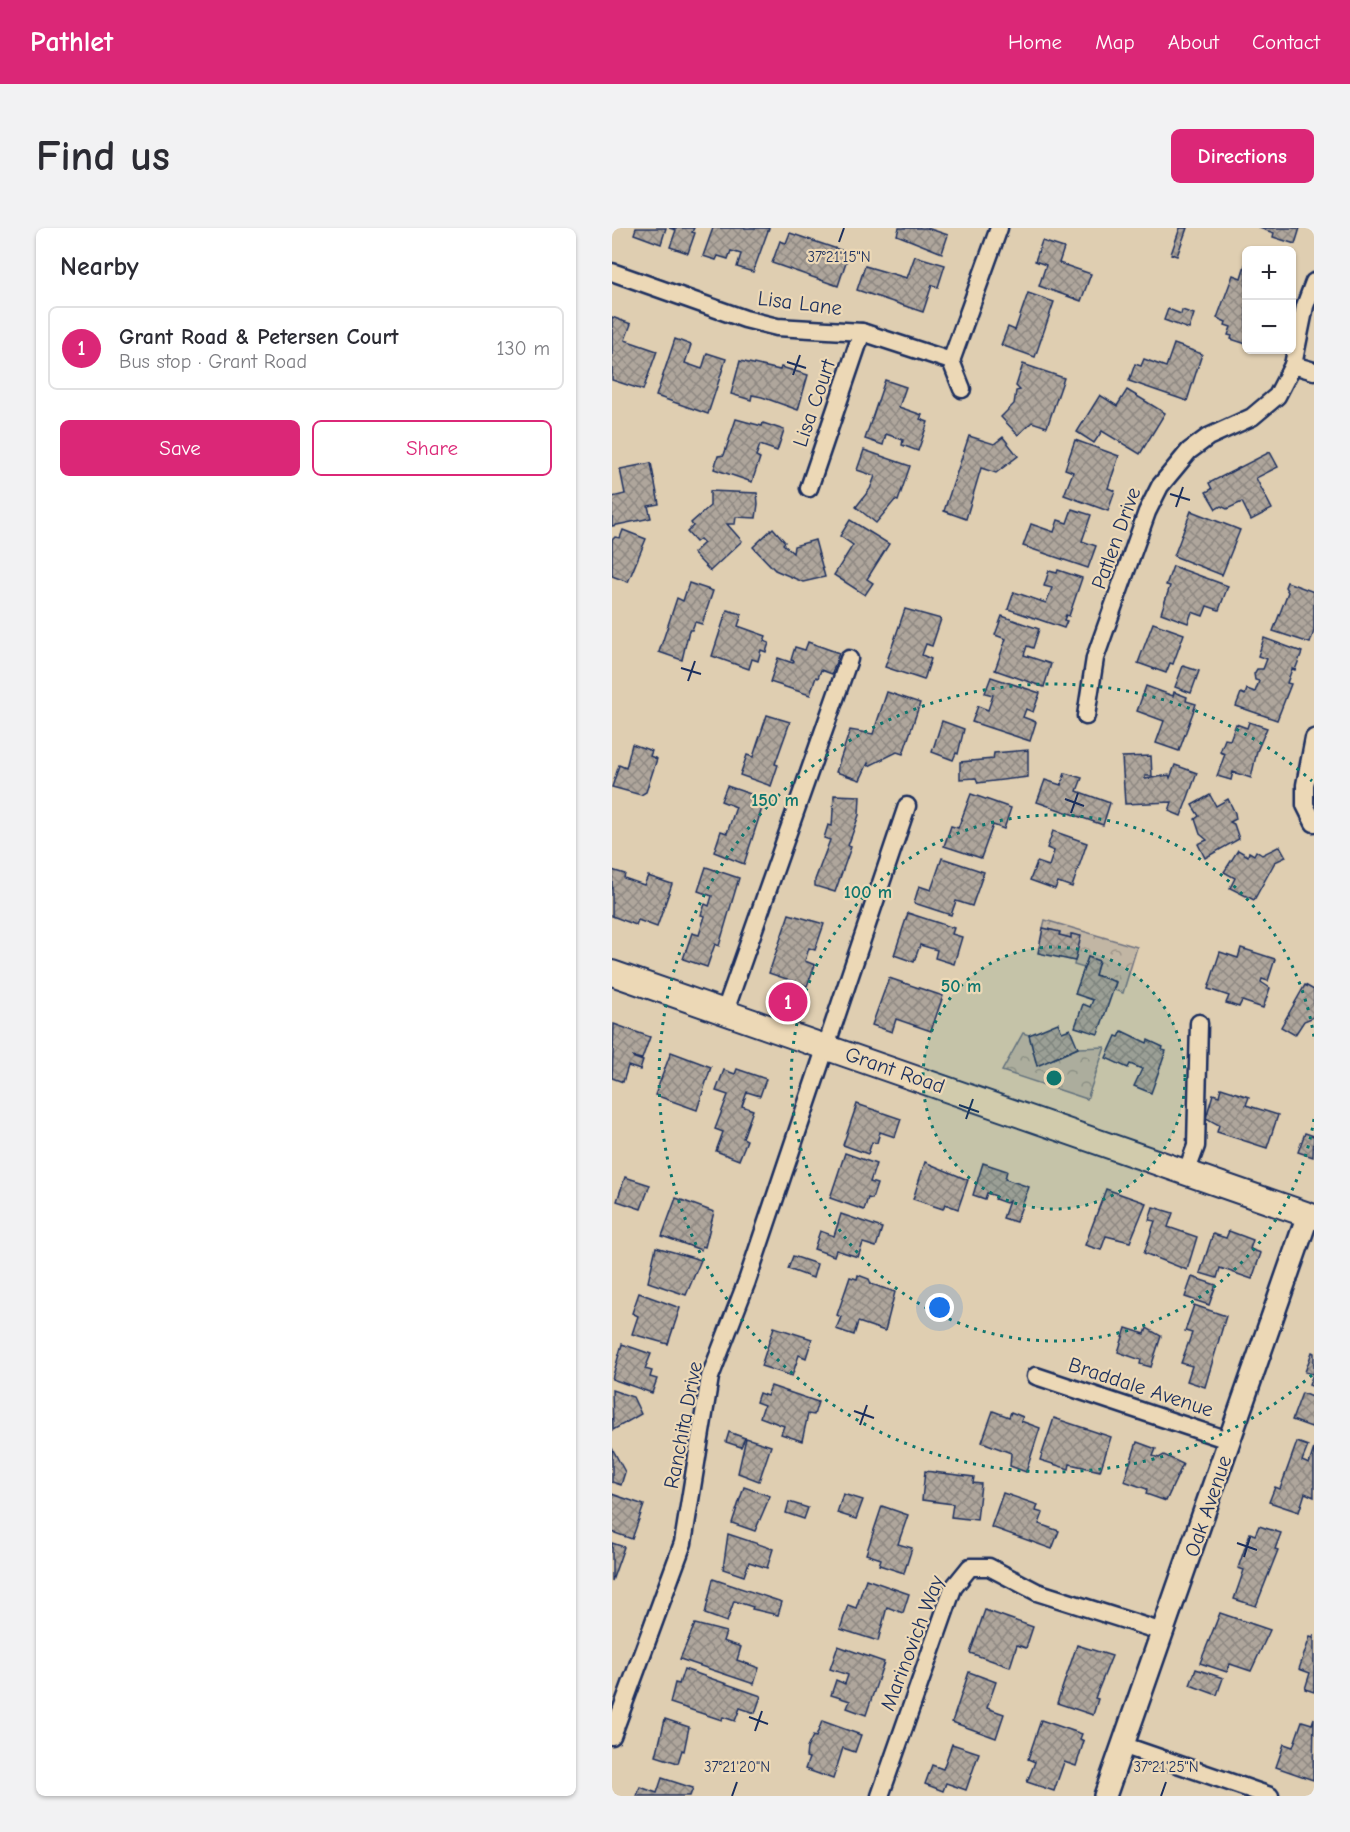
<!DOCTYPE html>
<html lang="en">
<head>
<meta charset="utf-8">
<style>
  :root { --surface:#fff; --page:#f2f2f3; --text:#2b2b33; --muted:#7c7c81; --line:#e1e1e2; --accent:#db2777 }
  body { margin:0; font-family:"Comic Neue",sans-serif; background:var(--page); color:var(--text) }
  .controls { position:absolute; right:18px; top:18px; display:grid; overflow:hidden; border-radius:9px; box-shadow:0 2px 4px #0004 }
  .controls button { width:54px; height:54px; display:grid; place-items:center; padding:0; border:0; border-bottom:2px solid var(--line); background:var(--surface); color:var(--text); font:30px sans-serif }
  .you { position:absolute; left:328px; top:1080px; width:21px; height:21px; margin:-15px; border:4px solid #fff; border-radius:50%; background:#1a73e8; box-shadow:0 0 0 9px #1a73e833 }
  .badge { display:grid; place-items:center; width:39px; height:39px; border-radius:50%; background:var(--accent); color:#fff; font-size:20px; font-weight:700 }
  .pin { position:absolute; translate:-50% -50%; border:3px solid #fff; box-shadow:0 2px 6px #0006 }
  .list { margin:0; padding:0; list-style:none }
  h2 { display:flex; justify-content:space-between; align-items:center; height:78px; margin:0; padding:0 24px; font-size:26px }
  h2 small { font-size:20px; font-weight:400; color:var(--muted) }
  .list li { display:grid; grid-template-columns:39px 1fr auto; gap:18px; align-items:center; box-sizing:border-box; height:84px; margin:0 12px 12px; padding:0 12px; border:2px solid var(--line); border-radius:9px }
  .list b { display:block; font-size:22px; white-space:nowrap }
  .list p { margin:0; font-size:20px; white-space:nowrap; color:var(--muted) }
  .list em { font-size:20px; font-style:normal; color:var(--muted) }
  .actions { display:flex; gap:12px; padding:18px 24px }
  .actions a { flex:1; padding:14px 0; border:2px solid var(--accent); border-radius:9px; text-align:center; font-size:21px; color:var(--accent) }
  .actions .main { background:var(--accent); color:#fff }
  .map { position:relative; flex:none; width:702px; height:1568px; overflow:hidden; border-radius:9px }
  header { display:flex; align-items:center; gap:36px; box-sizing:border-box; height:84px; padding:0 30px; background:var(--accent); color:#fff }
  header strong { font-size:28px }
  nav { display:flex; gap:33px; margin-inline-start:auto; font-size:21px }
  .intro { display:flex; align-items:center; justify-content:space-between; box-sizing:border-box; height:144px; padding:0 36px }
  h1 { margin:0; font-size:42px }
  .button { padding:15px 27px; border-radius:9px; background:var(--accent); color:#fff; font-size:21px; font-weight:700 }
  main { display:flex; gap:36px; padding:0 36px }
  aside { flex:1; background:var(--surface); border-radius:9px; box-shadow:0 2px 4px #0004 }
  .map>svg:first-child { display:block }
  .forest { fill:url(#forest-crowns); stroke:#6e7281; stroke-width:1.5 }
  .building { fill:url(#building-cross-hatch); stroke:#1b2f5e; stroke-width:1.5 }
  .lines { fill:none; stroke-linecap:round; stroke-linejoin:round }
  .minor-casing { stroke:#1b2f5e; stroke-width:21 }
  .tertiary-casing { stroke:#1b2f5e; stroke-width:26 }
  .secondary-casing { stroke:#1b2f5e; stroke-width:28 }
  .minor { stroke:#ecd8b6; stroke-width:16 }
  .tertiary { stroke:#ecd8b6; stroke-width:21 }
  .secondary { stroke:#ecd8b6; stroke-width:24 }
  .ticks { fill:none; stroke:#1b2f5e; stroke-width:2 }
  .ring { fill:none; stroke:#0f766e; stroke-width:3; stroke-dasharray:3 6 }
  .labels { text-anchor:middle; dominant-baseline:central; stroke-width:4.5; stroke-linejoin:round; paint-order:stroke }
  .street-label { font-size:21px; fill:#1b2f5e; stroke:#ecd8b6 }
  .ticks-label { font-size:15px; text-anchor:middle; fill:#1b2f5e; stroke:#ecd8b6; stroke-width:4.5; stroke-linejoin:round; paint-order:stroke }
  .centre { fill:#0f766e; stroke:#ecd8b6; stroke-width:3 }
  .ring-label { font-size:18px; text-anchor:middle; font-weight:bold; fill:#0f766e; stroke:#ecd8b6; stroke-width:4.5; stroke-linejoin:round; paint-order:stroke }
</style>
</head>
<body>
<header>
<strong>Pathlet</strong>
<nav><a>Home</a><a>Map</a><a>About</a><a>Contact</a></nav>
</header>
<div class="intro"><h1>Find us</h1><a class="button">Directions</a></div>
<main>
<aside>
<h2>Nearby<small></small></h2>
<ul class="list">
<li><span class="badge">1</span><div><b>Grant Road &amp; Petersen Court</b><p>Bus stop · Grant Road</p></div><em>130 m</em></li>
</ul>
<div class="actions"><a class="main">Save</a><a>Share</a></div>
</aside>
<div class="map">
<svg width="702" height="1568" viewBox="0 0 702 1568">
  <defs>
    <pattern id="forest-crowns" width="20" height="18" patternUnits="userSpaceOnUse" patternTransform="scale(1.5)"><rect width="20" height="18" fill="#c2b6a4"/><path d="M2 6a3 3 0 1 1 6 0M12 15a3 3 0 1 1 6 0" fill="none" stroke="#9d9489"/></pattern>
    <pattern id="building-cross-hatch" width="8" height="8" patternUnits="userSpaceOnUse" patternTransform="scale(1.5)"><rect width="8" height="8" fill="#afa69c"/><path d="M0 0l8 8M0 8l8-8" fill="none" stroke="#8e8882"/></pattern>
  </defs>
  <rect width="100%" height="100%" fill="#dfceb1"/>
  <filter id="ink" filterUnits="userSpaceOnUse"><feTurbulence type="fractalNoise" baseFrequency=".0167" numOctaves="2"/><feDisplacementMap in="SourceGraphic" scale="12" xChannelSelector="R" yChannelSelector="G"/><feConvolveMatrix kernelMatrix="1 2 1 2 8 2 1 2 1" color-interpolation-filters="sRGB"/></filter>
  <g filter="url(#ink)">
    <g class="forest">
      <polygon points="433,692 525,719 511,765 502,762 504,754 483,747 487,733 476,729 472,740 462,737 468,708 460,706 459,710 447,707 448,704 431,700"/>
      <polygon points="411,805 417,807 425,837 466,820 493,819 475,871 390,843"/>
    </g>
    <g class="building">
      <polygon points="24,0 54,0 49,16 22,6"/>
      <polygon points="57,0 82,0 80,4 83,5 76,25 58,19 64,2"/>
      <polygon points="101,0 157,0 141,44 125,39 129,26 119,23 116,31 106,28 104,32 91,28"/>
      <polygon points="287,0 315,0 336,7 330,25 285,7"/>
      <polygon points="568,0 575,0 565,28 559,26"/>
      <polygon points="647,0 688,0 683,16 661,9 662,5"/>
      <polygon points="178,5 237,25 226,58 160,35 168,13 174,15"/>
      <polygon points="430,13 452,20 447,35 479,46 469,73 427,58 434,37 423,33"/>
      <polygon points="303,28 333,37 326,59 320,57 311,84 245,62 253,38 295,50"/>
      <polygon points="633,37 634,38 634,116 619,111 620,108 616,107 619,99 613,97 614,94 605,90 621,47 629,50"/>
      <polygon points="416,65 442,74 423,129 389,117 396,99 403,102"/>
      <polygon points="556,81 569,86 570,82 582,86 577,101 552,92"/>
      <polygon points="0,89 19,96 13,112 45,123 31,162 0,152"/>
      <polygon points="63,111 79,117 73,135 90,141 95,125 114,131 96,186 44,168"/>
      <polygon points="562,116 590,126 575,173 517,153 523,136 529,138 532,131 554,139"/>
      <polygon points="128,133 168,142 169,139 196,147 186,182 150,169 140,167 139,172 119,166"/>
      <polygon points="411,136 452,150 435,199 420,194 406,207 389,189 402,176 404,163 408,162 404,158"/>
      <polygon points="273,152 294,159 287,179 310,187 308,191 316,194 306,223 290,217 291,212 274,206 271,217 253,211"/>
      <polygon points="515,162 553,185 528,226 490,203 482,215 465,204 488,167 505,178"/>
      <polygon points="124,191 150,198 151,195 172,202 165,223 148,217 144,228 148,230 140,254 102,241 106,228 112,227"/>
      <polygon points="357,208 382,216 391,209 406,228 384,245 369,240 354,291 332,283"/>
      <polygon points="463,212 507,228 496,260 503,263 496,283 452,267 461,244 453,241"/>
      <polygon points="252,222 298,238 286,273 283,272 264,295 244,279 258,261 263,248 245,242"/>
      <polygon points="658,224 666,239 644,250 660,281 639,292 630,274 615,281 609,278 604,281 594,264 600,261 597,255"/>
      <polygon points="39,235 47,276 36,278 39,290 0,298 0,269 13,266 8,241"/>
      <polygon points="98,263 145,265 146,276 144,290 124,289 123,296 115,296 130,313 98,343 81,325 92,315 88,311 84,314 75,304 81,298 79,295 98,278"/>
      <polygon points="460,281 479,287 470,313 484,318 476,340 411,318 419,296 442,304 446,292 455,295"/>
      <polygon points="579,283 628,302 610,347 562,328"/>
      <polygon points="238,292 277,316 255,351 261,355 253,367 222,347 241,317 228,308"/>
      <polygon points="161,300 173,314 171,316 181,325 182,318 203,312 213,349 191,354 163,342 141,319"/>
      <polygon points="11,302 34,311 16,354 0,348 0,312 3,309 8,310"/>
      <polygon points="561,338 616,358 607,382 595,378 591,388 580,384 576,395 549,385 558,358 554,357"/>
      <polygon points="446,342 470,350 457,388 454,387 452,392 455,393 452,400 396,381 402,364 434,375 440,360 432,358 437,343 445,345"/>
      <polygon points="675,354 702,364 702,403 698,415 661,403 676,364 673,359"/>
      <polygon points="77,355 101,363 90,396 83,394 80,402 77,402 70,432 47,424 65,370 71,373"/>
      <polygon points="293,381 329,391 320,418 314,416 310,427 319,431 312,452 273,439"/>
      <polygon points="115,382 130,386 126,398 154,408 152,413 157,415 154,424 149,422 146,433 140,431 137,441 100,428"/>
      <polygon points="390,388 427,401 421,420 415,418 412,427 439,436 432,459 383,442 394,411 383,407"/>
      <polygon points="541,395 572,406 561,436 558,435 554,445 526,435"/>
      <polygon points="652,410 690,424 683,442 680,441 675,455 679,456 665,492 624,478 629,465 633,467 635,461 643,464 647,453 643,452 642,446 645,441 651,441 655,431 646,428"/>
      <polygon points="196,414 227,425 220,446 209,442 206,450 204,449 198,467 158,454 166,430 181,435 182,433 179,432 183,419 193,422"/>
      <polygon points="571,438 587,443 579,465 563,459"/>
      <polygon points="379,449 428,465 421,484 414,481 411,489 424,494 418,513 360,494 366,478 376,482 381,467 373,465"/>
      <polygon points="534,458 561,468 562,464 575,469 574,473 584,476 567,523 544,515 552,493 525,483"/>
      <polygon points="275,464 308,475 291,526 285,524 257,538 256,535 248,552 224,544 238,502 261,506"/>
      <polygon points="155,487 178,494 163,536 166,537 159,558 128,547 135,527 141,529"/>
      <polygon points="330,493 352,501 346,526 344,525 341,532 320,524"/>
      <polygon points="637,494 655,500 645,523 639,550 621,544 619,552 605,548 613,526 608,524 613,511 618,512 624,496 635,500"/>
      <polygon points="20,516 40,523 38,528 45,531 34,564 29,567 0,559 7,537 14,540"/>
      <polygon points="416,522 416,549 366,555 364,550 348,551 348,534 381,531 382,525"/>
      <polygon points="539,528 540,548 533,548 533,551 557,547 558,550 563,537 585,545 569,588 557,583 560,574 513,576 510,529"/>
      <polygon points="453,545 470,550 465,563 498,575 491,597 425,574 433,552 449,557"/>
      <polygon points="115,558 153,571 132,636 102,624 109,603 115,605 124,579 109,573"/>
      <polygon points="359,566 399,580 392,601 381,597 369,630 332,618 339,598 346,600"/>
      <polygon points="222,567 248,568 247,587 236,618 239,619 223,664 203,658 203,652 218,612 212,610 216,597 220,598"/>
      <polygon points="598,567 604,578 616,571 623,585 624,591 618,594 622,596 627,611 593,630 586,616 595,612 588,606 583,591 587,588 580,577"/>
      <polygon points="441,603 475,615 460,659 446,654 443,661 418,652 425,634 437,638 442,623 435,620"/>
      <polygon points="668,618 674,629 663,634 642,672 618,660 623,650 612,644 626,622 636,628 637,624 642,627 644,623 650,627"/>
      <polygon points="330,630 372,644 360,678 344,673 339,687 302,675 307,658 319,662"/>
      <polygon points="94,639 127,650 107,718 103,716 95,739 71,731 80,705 87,707 93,688 89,687 93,676 97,678 100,668 86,663"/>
      <polygon points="0,642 13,646 12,650 32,657 36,648 60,656 45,699 26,692 24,697 0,688"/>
      <polygon points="296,685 342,700 340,706 350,709 342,736 323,730 325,722 308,717 302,734 282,727"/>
      <polygon points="177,686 212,696 203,722 197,720 193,733 203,737 195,758 157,745"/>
      <polygon points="431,700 448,704 447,707 459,710 459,706 469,708 463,733 426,725"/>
      <polygon points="629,720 663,731 656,753 650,751 649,754 658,760 651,780 630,773 627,779 614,775 617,768 596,761 608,724 626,730"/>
      <polygon points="476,729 487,733 483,747 504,754 486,806 463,799 471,776 478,779 481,772 463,766"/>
      <polygon points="277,750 331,768 319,803 284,791 280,804 260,797"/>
      <polygon points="693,757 702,762 702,789 692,793 683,807 669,799"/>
      <polygon points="446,795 450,804 458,801 466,820 425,838 417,807"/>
      <polygon points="2,796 38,809 30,831 20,829 31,833 28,842 16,838 11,854 0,850"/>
      <polygon points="510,803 535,815 536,812 551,819 550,822 554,823 539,865 522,858 530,841 518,836 516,840 494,830 504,808 507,809"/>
      <polygon points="59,824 99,839 85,882 43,867"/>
      <polygon points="125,841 154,851 148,868 135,864 130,878 141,882 131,910 135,912 127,932 104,923 111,904 103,901 116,867 104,863 112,842 123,846"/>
      <polygon points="609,860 637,869 634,877 666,887 655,920 605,904 607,897 594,890 601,866 607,868"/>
      <polygon points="245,876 289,891 283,909 268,904 265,915 260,914 256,926 231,917"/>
      <polygon points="693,905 702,908 701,929 686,924"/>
      <polygon points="233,925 264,936 258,954 265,956 260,971 256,970 252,982 218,970"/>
      <polygon points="313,934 356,952 346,981 333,976 331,981 301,971"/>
      <polygon points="371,935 395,943 393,951 417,959 404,994 391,990 397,973 394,975 383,971 384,968 375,965 373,971 361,967"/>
      <polygon points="13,949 38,957 29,981 5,973"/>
      <polygon points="494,961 534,975 518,1014 494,1008 489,1022 473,1017"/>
      <polygon points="64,970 102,984 93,1019 90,1018 89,1022 50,1008"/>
      <polygon points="541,979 561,985 556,999 585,1009 575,1042 532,1025 543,993 537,992"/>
      <polygon points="229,986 270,1000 264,1019 251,1015 246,1029 224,1022 222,1028 202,1021 208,1003 222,1008"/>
      <polygon points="617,1003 641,1012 638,1021 649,1025 640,1051 608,1040 605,1050 588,1045 601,1006 614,1010"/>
      <polygon points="44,1019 89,1032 74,1067 36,1054"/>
      <polygon points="181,1028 205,1036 201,1050 176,1041"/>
      <polygon points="246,1047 257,1051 259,1056 283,1064 273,1103 246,1094 242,1107 224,1101 229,1089 225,1087 238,1049 245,1051"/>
      <polygon points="580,1049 604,1057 597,1077 573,1069"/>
      <polygon points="27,1065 68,1080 56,1116 20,1106 26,1088 20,1085"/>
      <polygon points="582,1077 614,1088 593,1159 575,1153 580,1138 569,1135 580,1105 573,1103"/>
      <polygon points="162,1099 200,1111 194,1130 187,1127 180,1148 149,1138"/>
      <polygon points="514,1100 533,1106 535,1100 549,1108 539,1139 528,1136 529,1132 506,1124"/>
      <polygon points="10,1116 39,1126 33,1141 40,1143 38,1149 45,1151 40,1165 0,1151"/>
      <polygon points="700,1124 702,1125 702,1159 697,1157 701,1146 693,1144"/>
      <polygon points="159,1158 206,1174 202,1187 196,1186 190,1213 169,1206 172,1198 148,1189 152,1177 144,1174 147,1165 155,1168"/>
      <polygon points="0,1162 21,1169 29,1186 1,1202"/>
      <polygon points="690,1165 702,1170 702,1200 680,1192"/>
      <polygon points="381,1183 397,1189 399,1184 411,1189 409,1193 428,1200 414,1244 398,1238 399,1225 370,1214"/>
      <polygon points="442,1190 499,1209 488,1243 458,1236 457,1241 428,1232"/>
      <polygon points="117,1204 133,1210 129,1219 114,1214"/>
      <polygon points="134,1210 159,1218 147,1253 126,1245"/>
      <polygon points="525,1214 544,1221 541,1228 547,1230 552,1227 571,1236 554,1273 534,1266 535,1261 512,1253"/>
      <polygon points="685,1214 696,1218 690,1233 697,1236 702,1220 702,1269 693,1265 687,1284 657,1274 663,1259 668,1261"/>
      <polygon points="0,1220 13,1244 9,1257 0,1254"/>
      <polygon points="313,1243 362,1249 361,1255 369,1256 365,1292 339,1289 341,1276 310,1272"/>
      <polygon points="132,1259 158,1268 143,1303 120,1295"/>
      <polygon points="391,1265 426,1277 424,1283 431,1285 427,1296 447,1303 440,1321 379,1299"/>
      <polygon points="0,1266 32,1277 20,1311 0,1304"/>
      <polygon points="231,1266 251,1272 244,1291 225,1285"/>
      <polygon points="177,1274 196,1280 192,1291 174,1285"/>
      <polygon points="270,1278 296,1287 286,1316 300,1320 292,1345 267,1337 269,1331 254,1326"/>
      <polygon points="647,1298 669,1305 663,1321 666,1322 644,1378 622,1371 632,1342 626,1340 638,1305 643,1307"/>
      <polygon points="116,1306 161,1321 155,1340 137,1334 132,1348 111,1341"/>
      <polygon points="0,1315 12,1319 0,1353"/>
      <polygon points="101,1351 170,1374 166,1387 140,1381 141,1379 122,1373 115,1394 93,1386"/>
      <polygon points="254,1351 297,1366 291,1385 275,1379 266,1413 228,1401 236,1377 244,1380"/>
      <polygon points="373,1382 421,1399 414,1420 405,1417 398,1439 358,1425"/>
      <polygon points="608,1385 658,1402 639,1443 618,1436 615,1444 588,1435"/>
      <polygon points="83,1396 114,1404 111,1413 129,1419 125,1432 147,1440 142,1456 68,1431"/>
      <polygon points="702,1407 702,1464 693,1461 698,1445 687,1441 698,1409 701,1410"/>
      <polygon points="465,1417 500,1428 483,1470 486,1471 481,1487 445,1475"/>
      <polygon points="226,1418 272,1434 254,1487 235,1480 238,1473 219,1467 224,1452 233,1456 236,1447 218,1441"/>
      <polygon points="72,1441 149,1468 143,1485 128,1480 123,1493 111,1489 110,1492 58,1475 63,1455 67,1456"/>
      <polygon points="584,1441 611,1450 605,1467 578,1457"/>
      <polygon points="357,1444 384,1454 375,1480 392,1486 384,1510 340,1494"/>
      <polygon points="702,1490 701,1552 664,1539 672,1516 681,1519 690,1493 700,1496"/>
      <polygon points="53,1491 77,1499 72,1523 70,1522 66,1535 44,1528"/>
      <polygon points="429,1492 470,1506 468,1511 472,1513 464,1538 452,1534 442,1563 415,1554 423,1534 416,1531"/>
      <polygon points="210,1493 249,1507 243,1524 231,1520 221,1551 193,1541 197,1530 194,1529 195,1520 201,1508 204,1509"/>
      <polygon points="340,1516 367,1525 354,1562 334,1555 331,1563 313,1556 320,1537 331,1541"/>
      <polygon points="50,1550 81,1560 78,1568 25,1568 28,1559 45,1565"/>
    </g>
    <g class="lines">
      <g class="minor-casing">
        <g id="minor">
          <polyline points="0,44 133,91 165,99 250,104 339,133 387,0"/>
          <polyline points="702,54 693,78 681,137 702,143"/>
          <polyline points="339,133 350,161"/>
          <polyline points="197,260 250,104"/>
          <polyline points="474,488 483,430 535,284 548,258 577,223 596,209 640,189 665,168 681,137"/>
          <polyline points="702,510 693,557 693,577 702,595"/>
          <polyline points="113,783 237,431"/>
          <polyline points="574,945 584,918 587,795"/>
          <polyline points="424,1148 619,1213"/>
          <polyline points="0,1508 71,1315 98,1149 135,1053 295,578"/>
          <polyline points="510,1517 658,1568"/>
          <polyline points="268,1568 341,1360 358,1339 377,1339 425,1364 551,1404"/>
        </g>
      </g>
      <g class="tertiary-casing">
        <polyline id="tertiary" points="493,1568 696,987"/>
      </g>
      <g class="secondary-casing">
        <polyline id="secondary" points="0,745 702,989"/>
      </g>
      <use href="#minor" class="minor"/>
      <use href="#tertiary" class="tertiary"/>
      <use href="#secondary" class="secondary"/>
    </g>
  </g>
  <path class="ticks" d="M227,14L232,0M175,134L194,140M181,147L188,127M558,266L578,272M564,279L571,259M69,440L89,446M76,453L83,433M453,571L472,578M459,585L466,565M347,877L367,884M354,891L361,871M242,1183L262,1190M248,1197L255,1177M625,1315L645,1322M632,1329L638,1309M137,1489L156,1496M143,1503L150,1483M120,1568L125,1554M549,1568L554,1554"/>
  <circle cx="442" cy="850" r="131" fill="#0f766e" fill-opacity=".12"/>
  <g class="ring">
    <circle cx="442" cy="850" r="131"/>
    <path d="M702 891A263 263 0 1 1 702 809"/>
    <path d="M700 1147A394 394 0 1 1 700 553"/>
  </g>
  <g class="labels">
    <g class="street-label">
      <text transform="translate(188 75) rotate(7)">Lisa Lane</text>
      <text transform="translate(202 175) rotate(-71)">Lisa Court</text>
      <text transform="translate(504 310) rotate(-70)">Patlen Drive</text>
      <text transform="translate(283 842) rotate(19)">Grant Road</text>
      <text transform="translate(529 1159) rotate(18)">Braddale Avenue</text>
      <text transform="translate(71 1197) rotate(-79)">Ranchita Drive</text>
      <text transform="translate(596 1278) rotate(-71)">Oak Avenue</text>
      <text transform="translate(300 1415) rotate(-69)">Marinovich Way</text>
    </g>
  </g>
  <g class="ticks-label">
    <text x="227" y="34">37°21'15"N</text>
    <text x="125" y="1544">37°21'20"N</text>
    <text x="554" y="1544">37°21'25"N</text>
  </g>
  <circle cx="442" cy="850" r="9" class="centre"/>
  <g class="ring-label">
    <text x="163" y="578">150 m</text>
    <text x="256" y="670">100 m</text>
    <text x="349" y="764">50 m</text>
  </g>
</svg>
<div class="controls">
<button>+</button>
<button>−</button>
</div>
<div class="you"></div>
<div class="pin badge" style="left:176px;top:774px">1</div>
</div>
</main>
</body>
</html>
